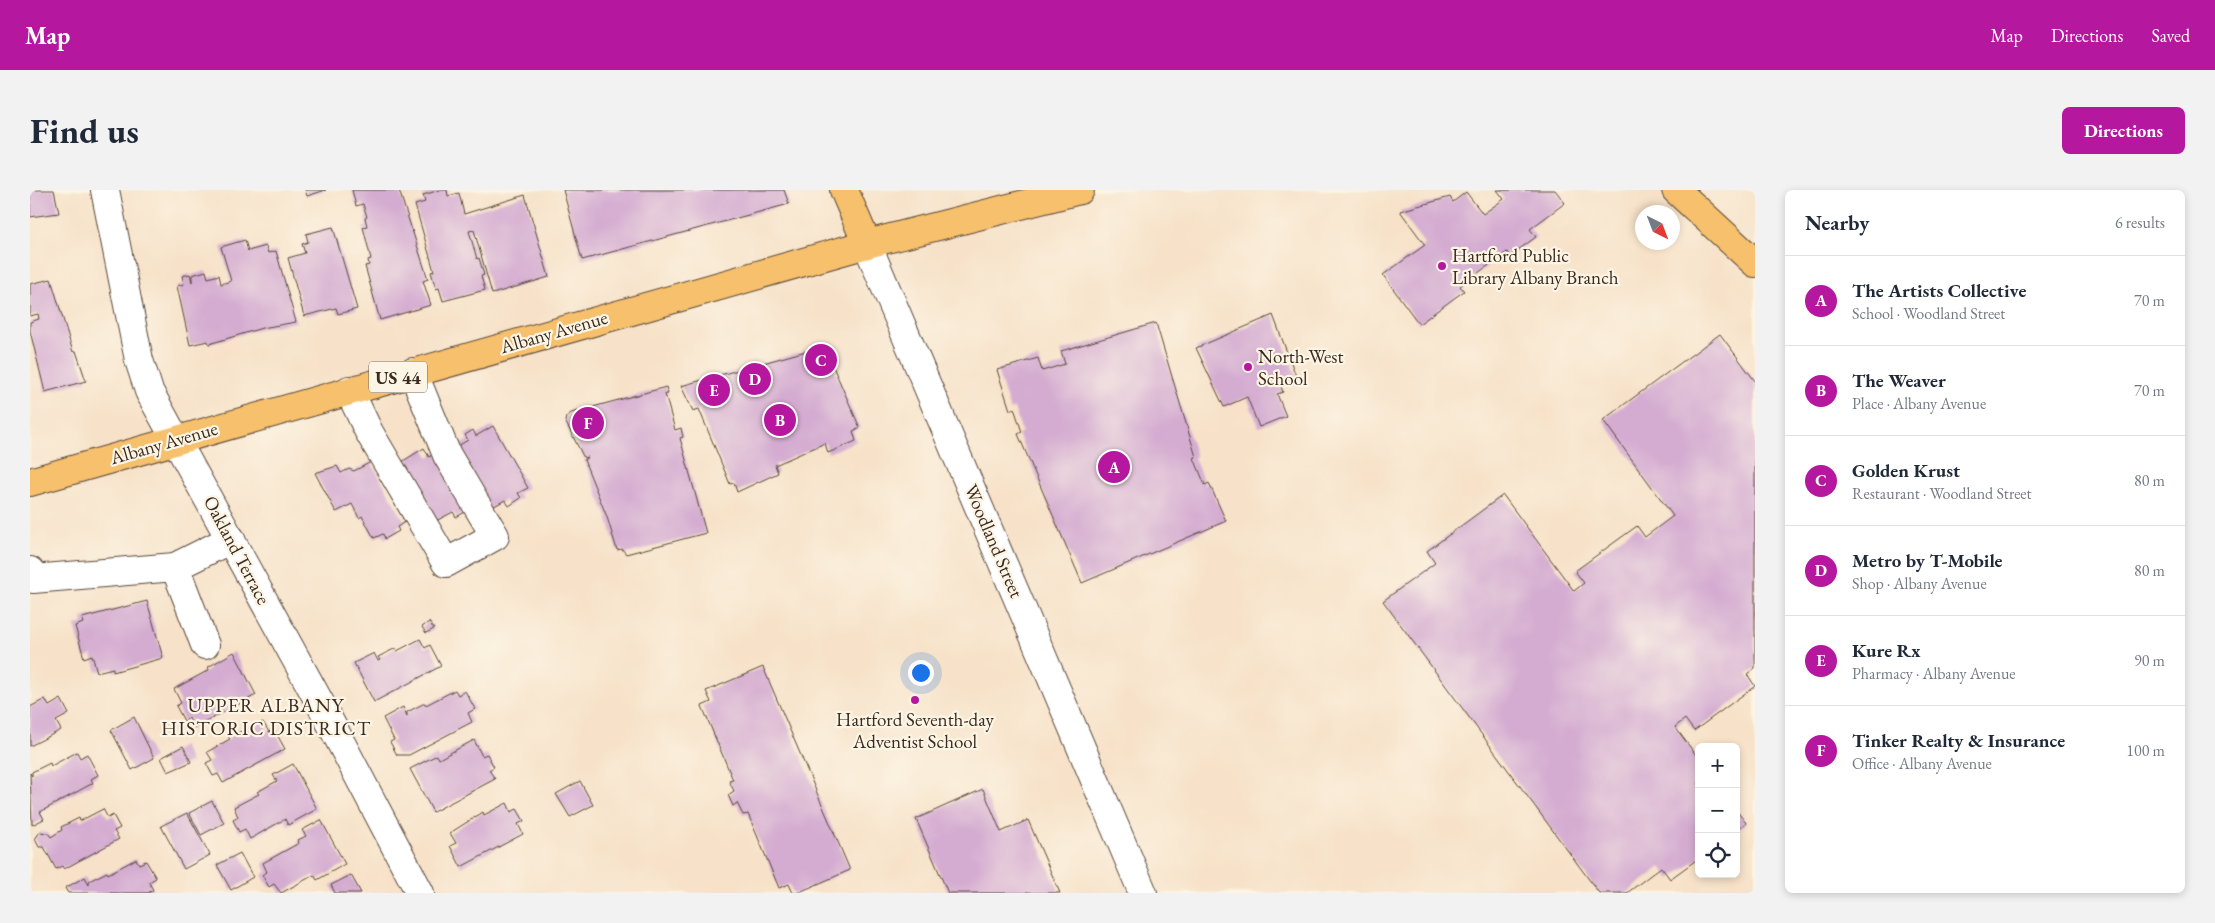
<!DOCTYPE html>
<html lang="en">
<head>
<meta charset="utf-8">
<style>
  :root { --surface:#fff; --page:#f2f2f3; --text:#1f2937; --muted:#747a83; --line:#e0e1e3; --accent:#b5179e }
  body { margin:0; font-family:"EB Garamond",serif; background:var(--page); color:var(--text) }
  .controls { position:absolute; right:15px; bottom:15px; display:grid; overflow:hidden; border-radius:8px; box-shadow:0 2px 8px #0003 }
  .controls button { width:45px; height:45px; display:grid; place-items:center; padding:0; border:0; border-bottom:1px solid var(--line); background:var(--surface); color:var(--text); font:25px sans-serif }
  .compass { position:absolute; left:1605px; top:15px; width:45px; height:45px; border-radius:50%; background:var(--surface); box-shadow:0 2px 8px #0003; rotate:138deg }
  .you { position:absolute; left:890px; top:482px; width:18px; height:18px; margin:-12px; border:4px solid #fff; border-radius:50%; background:#1a73e8; box-shadow:0 0 0 8px #1a73e833 }
  .badge { display:grid; place-items:center; width:32px; height:32px; border-radius:50%; background:var(--accent); color:#fff; font-size:16px; font-weight:700 }
  .pin { position:absolute; translate:-50% -50%; border:2px solid #fff; box-shadow:0 1px 5px #0006 }
  .list { margin:0; padding:0; list-style:none }
  h2 { display:flex; justify-content:space-between; align-items:center; height:65px; margin:0; padding:0 20px; font-size:21px }
  h2 small { font-size:16px; font-weight:400; color:var(--muted) }
  .list li { display:grid; grid-template-columns:32px 1fr auto; gap:15px; align-items:center; box-sizing:border-box; height:90px; padding:0 20px; border-top:1px solid var(--line) }
  .list b { display:block; font-size:19px; white-space:nowrap }
  .list p { margin:0; font-size:16px; white-space:nowrap; color:var(--muted) }
  .list em { font-size:16px; font-style:normal; color:var(--muted) }
  .icon { flex:none; width:28px; height:28px; fill:none; stroke:currentColor; stroke-width:2; stroke-linecap:round; stroke-linejoin:round }
  .map { position:relative; flex:none; width:1725px; height:703px; overflow:hidden; border-radius:8px }
  header { display:flex; align-items:center; gap:30px; box-sizing:border-box; height:70px; padding:0 25px; background:var(--accent); color:#fff }
  header strong { font-size:24px }
  nav { display:flex; gap:28px; margin-inline-start:auto; font-size:18px }
  .intro { display:flex; align-items:center; justify-content:space-between; box-sizing:border-box; height:120px; padding:0 30px }
  h1 { margin:0; font-size:35px }
  .button { padding:12px 22px; border-radius:8px; background:var(--accent); color:#fff; font-size:18px; font-weight:700 }
  main { display:flex; gap:30px; padding:0 30px }
  aside { flex:1; background:var(--surface); border-radius:8px; box-shadow:0 2px 8px #0003 }
  .map>svg:first-child { display:block }
  .building { fill:#d4acd1 }
  .lines { fill:none; stroke-linecap:round; stroke-linejoin:round }
  .minor-casing { stroke:#574638; stroke-width:30 }
  .major-casing { stroke:#574638; stroke-width:30 }
  .highway-casing { stroke:#574638; stroke-width:30 }
  .minor { stroke:#fff; stroke-width:28 }
  .major { stroke:#f7c06c; stroke-width:28 }
  .highway { stroke:#f7c06c; stroke-width:28 }
  .poi-dot { fill:#b5179e; stroke:#fcf5e5; stroke-width:2 }
  .labels { text-anchor:middle; dominant-baseline:central; stroke-width:4.5; stroke-linejoin:round; paint-order:stroke }
  .shield { fill:#fcf5e5; stroke:#75675a; stroke-width:1 }
  .shield-label { font-size:18px; font-weight:bold; fill:#3b2a1e }
  .poi-label { font-size:19px; fill:#3b2a1e; stroke:#fcf5e5; text-anchor:start }
  .street-label { font-size:19px; fill:#3b2a1e; stroke:#fcf5e5 }
  .neighbourhood-label { font-size:20px; letter-spacing:1px; fill:#3b2a1e; stroke:#fcf5e5 }
</style>
</head>
<body>
<header>
<strong>Map</strong>
<nav><a>Map</a><a>Directions</a><a>Saved</a></nav>
</header>
<div class="intro"><h1>Find us</h1><a class="button">Directions</a></div>
<main>
<div class="map">
<svg width="1725" height="703" viewBox="0 0 1725 703">
  <rect width="100%" height="100%" fill="#fcf5e5"/>
  <filter id="ink" filterUnits="userSpaceOnUse"><feTurbulence type="fractalNoise" baseFrequency=".02" numOctaves="2"/><feDisplacementMap in="SourceGraphic" scale="10" xChannelSelector="R" yChannelSelector="G"/><feConvolveMatrix kernelMatrix="1 2 1 2 8 2 1 2 1" color-interpolation-filters="sRGB"/></filter>
  <filter id="wash" filterUnits="userSpaceOnUse"><feTurbulence type="fractalNoise" baseFrequency=".0096" numOctaves="4" result="noise"/><feDisplacementMap in="SourceGraphic" scale="20" xChannelSelector="R" yChannelSelector="G"/><feGaussianBlur stdDeviation="1.12" result="paint"/><feColorMatrix in="noise" values="0 0 0 0 0 0 0 0 0 0 0 0 0 0 0 0 0 1.4 0 .05"/><feComposite in="paint" operator="in"/></filter>
  <g filter="url(#wash)">
    <rect width="100%" height="100%" fill="#f7e2c9"/>
    <g id="blocks">
      <g class="building">
        <polygon points="0,0 24,0 29,23 0,27"/>
        <polygon points="275,0 296,0 277,6"/>
        <polygon points="322,0 369,0 398,89 393,91 401,115 350,130 335,76 339,75 338,70 341,69 333,37 337,36 335,28 337,27 333,14 326,16"/>
        <polygon points="410,0 417,0 418,6 429,3 434,24 495,5 519,87 462,104 444,40 439,41 447,69 449,68 454,85 451,86 455,100 413,111 409,98 406,99 401,82 404,81 385,15 395,12 393,5"/>
        <polygon points="533,0 754,0 759,14 552,70"/>
        <polygon points="1467,0 1525,0 1535,13 1500,39 1506,47 1480,66 1477,62 1430,96 1434,101 1389,134 1353,85 1395,55 1370,21 1420,7 1423,12 1436,2 1453,24 1474,9"/>
        <polygon points="303,37 327,119 308,124 306,118 274,126 258,68 275,63 272,54 278,52 276,44"/>
        <polygon points="215,50 218,61 236,56 238,63 246,61 266,132 232,138 179,154 178,151 160,155 147,96 154,94 152,86 160,84 162,92 162,85 176,81 178,88 189,85 191,94 201,91 191,57"/>
        <polygon points="21,89 43,162 46,161 56,191 15,202 0,141 0,132 9,129 8,124 0,126 0,94"/>
        <polygon points="1243,125 1266,186 1250,194 1253,202 1247,204 1256,226 1229,237 1217,207 1194,217 1166,158"/>
        <polygon points="1126,133 1166,267 1164,268 1175,295 1179,293 1196,331 1052,393 988,244 992,242 984,218 980,220 967,180 1008,168 1012,181 1035,174 1031,161"/>
        <polygon points="1690,144 1725,191 1725,478 1717,484 1725,496 1664,541 1655,529 1645,537 1669,569 1669,668 1640,689 1631,677 1597,703 1569,703 1353,411 1405,373 1397,361 1473,305 1544,401 1554,393 1545,381 1607,336 1615,347 1643,326 1573,230"/>
        <polygon points="794,156 830,238 823,241 826,251 798,263 795,253 745,275 748,283 707,302 704,293 700,294 669,219 663,221 651,196"/>
        <polygon points="636,197 638,204 635,204 645,240 651,238 653,247 650,248 676,343 596,364 592,359 587,360 577,327 554,270 558,267 554,268 535,231 536,227 541,223"/>
        <polygon points="463,236 498,298 488,303 491,308 479,316 475,310 459,319 421,260 438,250 435,245 443,240 446,246"/>
        <polygon points="394,258 399,267 407,262 437,321 426,327 423,322 400,334 370,273"/>
        <polygon points="341,272 375,332 367,337 369,341 355,349 353,344 344,348 332,326 329,328 322,314 306,322 285,283 307,276 311,283 319,279 324,281"/>
        <polygon points="117,411 133,468 83,482 83,478 67,482 62,465 54,468 45,436 53,433 52,428"/>
        <polygon points="399,432 404,439 396,443 392,437"/>
        <polygon points="390,449 395,458 400,455 411,476 344,512 324,473 344,463 348,471 350,470 348,467 366,458 367,461"/>
        <polygon points="204,462 226,505 164,538 159,528 154,531 146,516 151,513 144,499 179,480 178,477"/>
        <polygon points="733,477 820,680 767,703 763,703 759,694 749,698 718,624 713,625 707,613 703,616 698,605 704,601 699,591 703,590 672,516 681,512 676,501"/>
        <polygon points="425,500 428,505 435,501 445,519 438,523 442,532 379,565 367,565 360,552 364,550 353,528 373,517 377,526 377,522 395,513 396,515"/>
        <polygon points="15,509 19,516 31,509 39,524 26,531 31,540 0,556 0,517"/>
        <polygon points="104,527 124,568 102,580 81,540"/>
        <polygon points="233,532 239,542 244,539 255,559 193,593 188,584 183,586 176,573 182,570 177,562 200,549 198,547"/>
        <polygon points="444,550 452,566 457,564 464,577 459,580 465,589 403,622 380,579 407,565 409,569"/>
        <polygon points="153,556 161,572 138,582 131,568"/>
        <polygon points="47,562 50,568 57,564 68,585 61,589 63,593 10,622 14,629 2,635 0,583 2,586 2,582 20,573 21,576"/>
        <polygon points="263,574 287,619 258,635 255,629 220,649 215,639 209,642 203,630 208,627 204,617 229,604 227,602 247,591 243,585"/>
        <polygon points="550,591 563,615 540,627 526,604"/>
        <polygon points="953,599 971,642 998,630 1030,703 918,703 886,629"/>
        <polygon points="182,611 194,633 171,645 159,623"/>
        <polygon points="477,613 481,622 487,619 494,631 488,634 493,644 431,677 420,656 426,653 420,643 453,622 454,625"/>
        <polygon points="73,619 78,628 83,625 90,638 84,641 89,649 34,679 32,676 26,679 14,657 9,657 5,649 10,642 18,643 21,647 32,640 31,637 49,628 50,631"/>
        <polygon points="1706,620 1716,633 1706,640"/>
        <polygon points="157,623 180,665 154,679 131,636"/>
        <polygon points="291,630 315,674 287,690 284,685 251,703 244,694 239,697 232,685 237,682 233,673 269,653 268,650 276,646 272,640"/>
        <polygon points="210,663 223,687 201,700 187,675"/>
        <polygon points="106,669 109,674 116,671 126,688 119,692 123,700 118,703 38,703 35,698 55,687 59,695 59,691 77,682 78,684"/>
        <polygon points="321,685 331,703 305,703 301,695"/>
      </g>
    </g>
  </g>
  <g filter="url(#ink)">
    <use href="#blocks" fill-opacity="0" stroke="#574638" stroke-width="1"/>
    <g class="lines">
      <g class="minor-casing">
        <g id="minor">
          <polyline points="75,0 109,170 119,201 290,513 390,703"/>
          <polyline points="837,54 1113,703"/>
          <polyline points="319,200 339,242 416,373 465,346 417,265 383,182"/>
          <polyline points="145,377 175,455"/>
          <polyline points="0,381 3,389 145,377 201,349"/>
        </g>
      </g>
      <g class="major-casing">
        <g id="major">
          <polyline points="814,0 837,54"/>
          <polyline points="1646,0 1725,73"/>
        </g>
      </g>
      <g class="highway-casing">
        <polyline id="highway" points="0,292 837,54 1050,0"/>
      </g>
      <use href="#minor" class="minor"/>
      <use href="#major" class="major"/>
      <use href="#highway" class="highway"/>
    </g>
  </g>
  <g class="poi-dot">
    <circle cx="1412" cy="76" r="5"/>
    <circle cx="1218" cy="177" r="5"/>
    <circle cx="885" cy="510" r="5"/>
  </g>
  <g class="labels">
    <rect class="shield" x="339" y="171.5" width="58" height="31" rx="4"/>
    <g class="shield-label">
      <text x="368" y="187">US 44</text>
    </g>
    <g class="poi-label">
      <text x="1422" y="65">Hartford Public<tspan x="1422" dy="22">Library Albany Branch</tspan></text>
      <text x="1228" y="166">North-West<tspan x="1228" dy="22">School</tspan></text>
      <text x="885" y="529" text-anchor="middle">Hartford Seventh-day<tspan x="885" dy="22">Adventist School</tspan></text>
    </g>
    <g class="street-label">
      <text transform="translate(524 142) rotate(-16)">Albany Avenue</text>
      <text transform="translate(134 253) rotate(-16)">Albany Avenue</text>
      <text transform="translate(964 351) rotate(67)">Woodland Street</text>
      <text transform="translate(207 360) rotate(62)">Oakland Terrace</text>
    </g>
    <g class="neighbourhood-label">
      <text x="236" y="515">UPPER ALBANY<tspan x="236" dy="23">HISTORIC DISTRICT</tspan></text>
    </g>
  </g>
</svg>
<div class="controls">
<button>+</button>
<button>−</button>
<button><svg class="icon" aria-label="locate" viewBox="0 0 24 24"><circle cx="12" cy="12" r="6"/><path d="M12 2v4M12 18v4M2 12h4M18 12h4"/></svg></button>
</div>
<svg class="compass" viewBox="-18 -18 36 36"><path d="M0-13l5 13h-10z" fill="#e53935"/><path d="M0 13l5-13h-10z" fill="#747a83"/></svg>
<div class="you"></div>
<div class="pin badge" style="left:1084px;top:277px">A</div>
<div class="pin badge" style="left:750px;top:230px">B</div>
<div class="pin badge" style="left:791px;top:170px">C</div>
<div class="pin badge" style="left:725px;top:189px">D</div>
<div class="pin badge" style="left:684px;top:200px">E</div>
<div class="pin badge" style="left:558px;top:233px">F</div>
</div>
<aside>
<h2>Nearby<small>6 results</small></h2>
<ul class="list">
<li><span class="badge">A</span><div><b>The Artists Collective</b><p>School · Woodland Street</p></div><em>70 m</em></li>
<li><span class="badge">B</span><div><b>The Weaver</b><p>Place · Albany Avenue</p></div><em>70 m</em></li>
<li><span class="badge">C</span><div><b>Golden Krust</b><p>Restaurant · Woodland Street</p></div><em>80 m</em></li>
<li><span class="badge">D</span><div><b>Metro by T-Mobile</b><p>Shop · Albany Avenue</p></div><em>80 m</em></li>
<li><span class="badge">E</span><div><b>Kure Rx</b><p>Pharmacy · Albany Avenue</p></div><em>90 m</em></li>
<li><span class="badge">F</span><div><b>Tinker Realty &amp; Insurance</b><p>Office · Albany Avenue</p></div><em>100 m</em></li>
</ul>
</aside>
</main>
</body>
</html>
